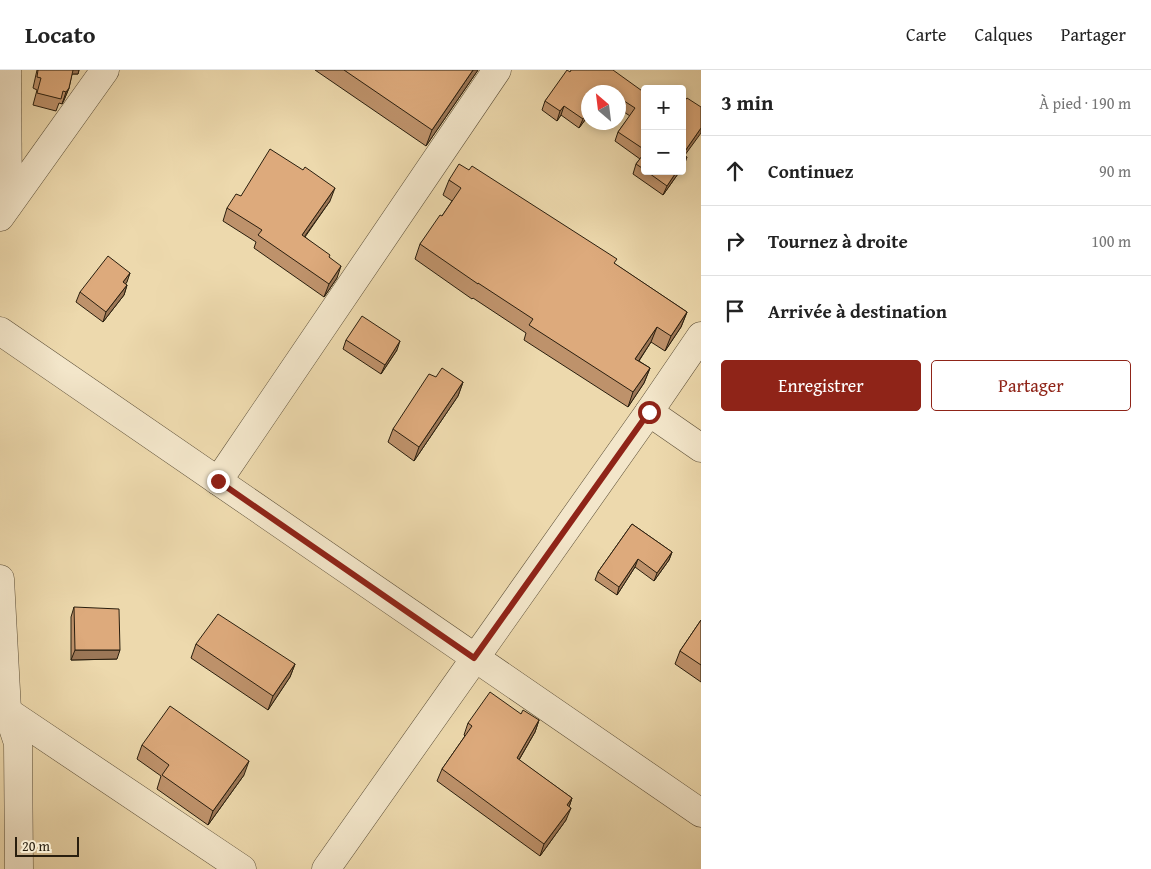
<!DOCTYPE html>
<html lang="fr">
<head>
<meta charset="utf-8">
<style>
  :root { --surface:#fff; --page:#f2f2f2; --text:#222; --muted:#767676; --line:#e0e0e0; --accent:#8f2418 }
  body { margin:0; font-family:"Gentium Book Plus",serif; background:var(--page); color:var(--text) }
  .controls { position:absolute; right:15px; top:15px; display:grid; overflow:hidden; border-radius:5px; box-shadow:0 2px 8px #0003 }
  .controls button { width:45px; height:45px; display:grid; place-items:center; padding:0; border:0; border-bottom:1px solid var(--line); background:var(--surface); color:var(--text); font:25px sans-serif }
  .compass { position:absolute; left:581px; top:15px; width:45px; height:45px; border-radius:50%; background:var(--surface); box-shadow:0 2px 8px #0003; rotate:332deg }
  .scale { position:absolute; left:15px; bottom:12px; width:64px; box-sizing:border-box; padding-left:5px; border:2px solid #291e0e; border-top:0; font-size:14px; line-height:18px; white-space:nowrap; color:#291e0e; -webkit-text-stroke:4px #f3e6ca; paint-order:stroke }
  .stop { position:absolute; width:15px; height:15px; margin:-11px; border:4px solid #8f2418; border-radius:50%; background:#fff }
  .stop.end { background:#8f2418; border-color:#fff; box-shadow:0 1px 5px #0008 }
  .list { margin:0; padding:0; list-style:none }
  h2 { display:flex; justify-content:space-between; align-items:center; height:65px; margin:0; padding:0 20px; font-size:21px }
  h2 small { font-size:16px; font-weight:400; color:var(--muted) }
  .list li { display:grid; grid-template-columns:32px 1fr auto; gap:15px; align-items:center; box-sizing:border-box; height:70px; padding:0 20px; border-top:1px solid var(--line) }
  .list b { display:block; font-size:19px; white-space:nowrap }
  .list em { font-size:16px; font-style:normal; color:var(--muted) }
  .actions { display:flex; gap:10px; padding:15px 20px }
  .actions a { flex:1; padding:11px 0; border:1px solid var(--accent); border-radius:5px; text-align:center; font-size:18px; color:var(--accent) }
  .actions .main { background:var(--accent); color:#fff }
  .icon { flex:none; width:28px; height:28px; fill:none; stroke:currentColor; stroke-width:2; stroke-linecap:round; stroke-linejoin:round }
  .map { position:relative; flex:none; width:701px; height:799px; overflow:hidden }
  header { display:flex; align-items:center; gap:30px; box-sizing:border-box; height:70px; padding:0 25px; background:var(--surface); border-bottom:1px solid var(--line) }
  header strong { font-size:24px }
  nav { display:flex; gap:28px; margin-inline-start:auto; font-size:18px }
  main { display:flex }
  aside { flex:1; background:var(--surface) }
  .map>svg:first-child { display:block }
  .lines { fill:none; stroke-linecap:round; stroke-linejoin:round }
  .minor-casing { stroke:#5a4d36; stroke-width:29 }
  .minor { stroke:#f3e6ca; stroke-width:28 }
  .wall { fill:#be926b; stroke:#291e0e }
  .shaded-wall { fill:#9b7757; stroke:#291e0e }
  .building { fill:#ddaa7c; stroke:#291e0e }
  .route { stroke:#8f2418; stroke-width:6 }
</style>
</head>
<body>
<header>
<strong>Locato</strong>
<nav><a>Carte</a><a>Calques</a><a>Partager</a></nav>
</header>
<main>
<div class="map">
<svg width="701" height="799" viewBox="0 0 701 799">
  <rect width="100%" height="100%" fill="#edd9ad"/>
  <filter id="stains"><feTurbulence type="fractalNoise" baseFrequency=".004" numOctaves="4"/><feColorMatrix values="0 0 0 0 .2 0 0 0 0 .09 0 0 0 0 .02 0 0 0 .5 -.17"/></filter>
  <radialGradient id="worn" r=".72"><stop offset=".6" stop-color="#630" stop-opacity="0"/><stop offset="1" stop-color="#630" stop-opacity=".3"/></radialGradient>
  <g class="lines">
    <g class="minor-casing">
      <g id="minor">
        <polyline points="7,0 8,135"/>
        <polyline points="0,147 105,0"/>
        <polyline points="0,261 701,743"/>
        <polyline points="649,342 701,378"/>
        <polyline points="218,411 497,0"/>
        <polyline points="0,509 7,640 18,673 19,799"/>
        <polyline points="2,638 242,799"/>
        <polyline points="326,799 649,342 701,266"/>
      </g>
    </g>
    <use href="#minor" class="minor"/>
  </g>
  <g class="wall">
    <polygon points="37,0 79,0 78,4 72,4 69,18 64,30 62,34 59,33 56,41 33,35 37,20 33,18"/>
    <polygon points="315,0 478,0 426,76"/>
    <polygon points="570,2 645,23 645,101 680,101 663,125 633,104 636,94 640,89 615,71 618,62 630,46 618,38 618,22 588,22 588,46 579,58 561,45 557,51 542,40 545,31"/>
    <polygon points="449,110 615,194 687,242 681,257 665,281 651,272 639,291 650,298 644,313 628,337 524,270 526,263 473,228 472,229 415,189 420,174 442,146 452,131 443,125"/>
    <polygon points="241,126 330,131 305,167 329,187 337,208 324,227 254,178 256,172 223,151 227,138"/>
    <polygon points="130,203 125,214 127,215 124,225 103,252 76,232 80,222"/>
    <polygon points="346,270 397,280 381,304 343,279"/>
    <polygon points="436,307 463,312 458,326 414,391 388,372 393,359"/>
    <polygon points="632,454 672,482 669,490 654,511 635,497 617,525 595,510 598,502"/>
    <polygon points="74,537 117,589 71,590 71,547"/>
    <polygon points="701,550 701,612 675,594 680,581"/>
    <polygon points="196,574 295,594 290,607 268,640 191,588"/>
    <polygon points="521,644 539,650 535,662 519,690 572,728 569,737 566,750 540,786 437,711 442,699 465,666 464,665 468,653"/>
    <polygon points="142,675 244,705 208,755 157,719 161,706 137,689"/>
  </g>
  <g class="shaded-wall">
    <polygon points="72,0 79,0 78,4 70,4"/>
    <polygon points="473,0 478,0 426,76 432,60"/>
    <polygon points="69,18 64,30 62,34 66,22"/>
    <polygon points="564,36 561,45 557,51 560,41"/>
    <polygon points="588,41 588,46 579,58 583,49"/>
    <polygon points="701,58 701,63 682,89 683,84"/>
    <polygon points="687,87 684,96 682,98 682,93"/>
    <polygon points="677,101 680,101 663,125 667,116"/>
    <polygon points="335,118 330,131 297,177 302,165"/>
    <polygon points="341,196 337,208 324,227 329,214"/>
    <polygon points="130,203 127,212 120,222 123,212"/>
    <polygon points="127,215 124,225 103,252 106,242"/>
    <polygon points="687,242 681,257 665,281 671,266"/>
    <polygon points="657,257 651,272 630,304 635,289"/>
    <polygon points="400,271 397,280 381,304 385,295"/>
    <polygon points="650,298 644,313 628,337 633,322"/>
    <polygon points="463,312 458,326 414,391 419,377"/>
    <polygon points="672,482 669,490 654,511 657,503"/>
    <polygon points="638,489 635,497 617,525 619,517"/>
    <polygon points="75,580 120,580 117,589 71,590"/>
    <polygon points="295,594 290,607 268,640 273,626"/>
    <polygon points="539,650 535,662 513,700 517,688"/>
    <polygon points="249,691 244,705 208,755 213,741"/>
    <polygon points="572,728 568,740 567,735"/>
    <polygon points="571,738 566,750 540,786 544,774"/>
  </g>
  <g class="building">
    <polygon points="38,0 73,0 69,18 66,22 63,21 61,29 37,23 41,8 37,7"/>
    <polygon points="344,0 473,0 432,60"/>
    <polygon points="567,0 570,2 571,0 613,0 645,23 645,80 618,62 635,38 618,27 618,22 613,22 605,17 602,22 588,22 588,41 583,49 564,36 560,41 545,31"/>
    <polygon points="687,28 701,37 701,58 683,84 687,87 682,93 682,34"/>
    <polygon points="270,79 303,100 305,97 335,118 302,165 330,185 329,187 341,196 329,214 258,165 262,160 227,138 236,124 241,126"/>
    <polygon points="645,82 645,100 636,94"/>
    <polygon points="459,94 469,100 472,96 617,189 614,193 687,242 671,266 657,257 635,289 650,298 633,322 529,255 533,249 478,213 478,214 420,174 440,145 442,146 461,118 449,110"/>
    <polygon points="646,101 677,101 667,116"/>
    <polygon points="108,186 130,203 123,212 127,215 106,242 80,222"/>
    <polygon points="362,246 400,271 385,295 346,270"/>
    <polygon points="442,298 463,312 419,377 393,359 429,304 436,307"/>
    <polygon points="632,454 672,482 657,503 638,489 619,517 598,502"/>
    <polygon points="74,537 119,539 120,580 75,580"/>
    <polygon points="218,544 295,594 273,626 196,574"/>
    <polygon points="701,550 701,595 680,581"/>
    <polygon points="490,622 521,644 523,640 539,650 517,688 572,728 567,735 571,738 544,774 442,699 472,656 468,653"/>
    <polygon points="170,636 249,691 213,741 162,705 169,695 142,675"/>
  </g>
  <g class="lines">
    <polyline class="route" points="218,411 474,588 649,342"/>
  </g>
  <rect width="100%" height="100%" filter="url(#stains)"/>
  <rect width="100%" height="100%" fill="url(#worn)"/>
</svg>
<div class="controls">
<button>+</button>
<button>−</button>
</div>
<svg class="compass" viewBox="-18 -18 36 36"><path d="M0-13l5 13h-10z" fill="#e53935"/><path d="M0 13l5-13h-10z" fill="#767676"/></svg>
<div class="scale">20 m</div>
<div class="stop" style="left:649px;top:342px"></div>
<div class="stop end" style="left:218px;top:411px"></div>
</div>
<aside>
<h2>3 min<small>À pied · 190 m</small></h2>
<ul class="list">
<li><svg class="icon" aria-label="ahead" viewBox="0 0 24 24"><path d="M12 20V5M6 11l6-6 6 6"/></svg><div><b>Continuez</b></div><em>90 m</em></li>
<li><svg class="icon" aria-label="right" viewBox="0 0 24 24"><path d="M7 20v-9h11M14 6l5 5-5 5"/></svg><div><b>Tournez à droite</b></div><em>100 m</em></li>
<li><svg class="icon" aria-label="arrive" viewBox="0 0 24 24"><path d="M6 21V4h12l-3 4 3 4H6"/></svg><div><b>Arrivée à destination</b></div></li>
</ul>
<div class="actions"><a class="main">Enregistrer</a><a>Partager</a></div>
</aside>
</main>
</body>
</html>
